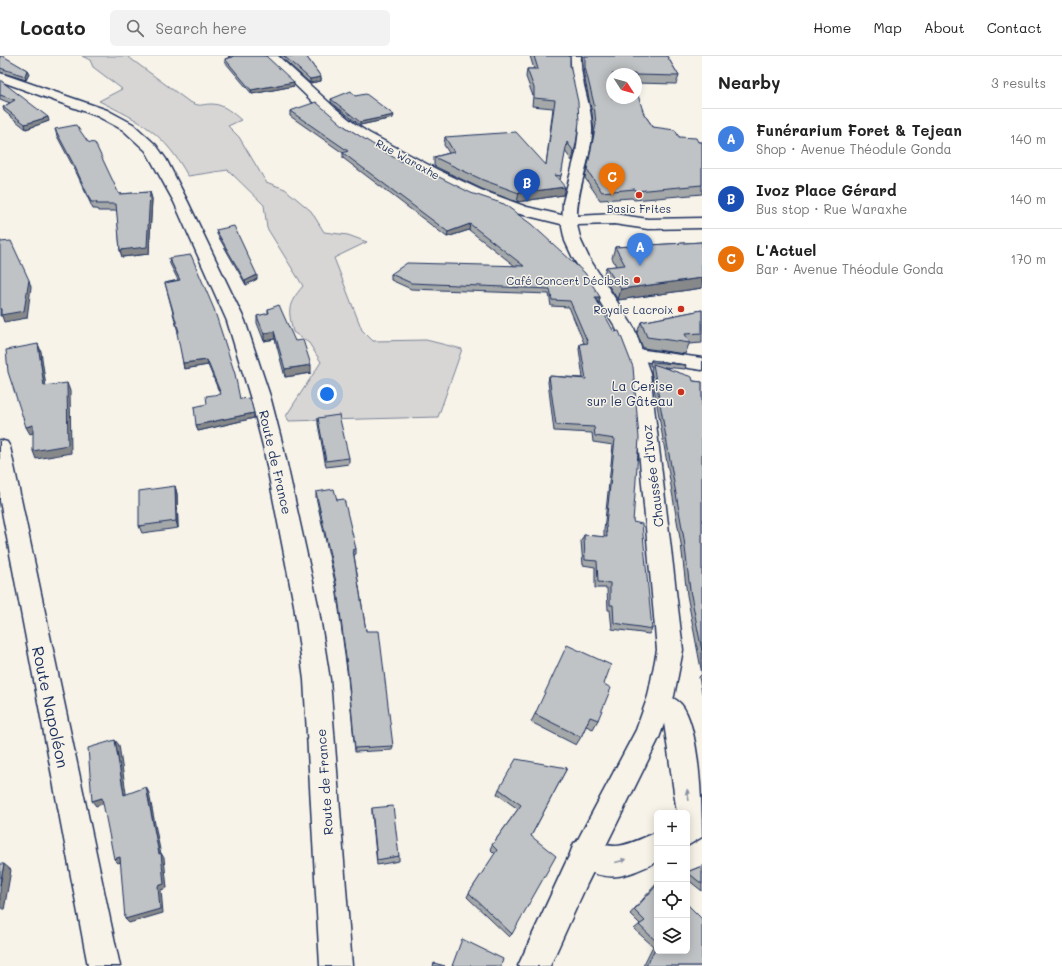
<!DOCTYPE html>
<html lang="en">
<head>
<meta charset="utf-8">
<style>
  :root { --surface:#fff; --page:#f2f2f2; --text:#222; --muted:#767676; --line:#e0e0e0; --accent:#0f766e }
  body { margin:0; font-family:Mali,sans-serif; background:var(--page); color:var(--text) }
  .controls { position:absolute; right:12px; bottom:12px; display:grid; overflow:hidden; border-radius:6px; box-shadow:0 2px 10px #0003 }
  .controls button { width:36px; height:36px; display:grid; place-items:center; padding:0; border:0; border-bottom:1px solid var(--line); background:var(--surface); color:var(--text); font:20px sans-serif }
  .compass { position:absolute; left:606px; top:12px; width:36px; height:36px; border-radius:50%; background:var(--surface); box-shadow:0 2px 10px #0003; rotate:126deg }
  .you { position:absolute; left:327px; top:338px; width:14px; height:14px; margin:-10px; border:3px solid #fff; border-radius:50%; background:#1a73e8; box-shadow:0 0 0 6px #1a73e833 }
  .badge { display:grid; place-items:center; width:26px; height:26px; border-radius:50%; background:var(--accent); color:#fff; font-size:13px; font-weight:700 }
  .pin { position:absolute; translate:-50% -33px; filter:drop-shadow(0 1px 2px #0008) }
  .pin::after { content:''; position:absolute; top:21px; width:14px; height:12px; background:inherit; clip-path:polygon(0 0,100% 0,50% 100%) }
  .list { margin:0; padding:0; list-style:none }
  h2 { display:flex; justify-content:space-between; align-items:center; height:52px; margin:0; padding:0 16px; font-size:17px }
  h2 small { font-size:13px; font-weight:400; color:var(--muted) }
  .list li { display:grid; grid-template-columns:26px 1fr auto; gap:12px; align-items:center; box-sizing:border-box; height:60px; padding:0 16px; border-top:1px solid var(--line) }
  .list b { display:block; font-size:15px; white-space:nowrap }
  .list p { margin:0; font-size:13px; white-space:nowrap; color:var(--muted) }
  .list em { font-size:13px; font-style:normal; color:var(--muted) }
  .icon { flex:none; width:22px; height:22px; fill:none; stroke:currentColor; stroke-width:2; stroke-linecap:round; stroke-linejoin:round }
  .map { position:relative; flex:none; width:702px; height:910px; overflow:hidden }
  header { display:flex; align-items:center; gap:24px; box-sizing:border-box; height:56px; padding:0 20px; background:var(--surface); border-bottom:1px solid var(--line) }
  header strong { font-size:19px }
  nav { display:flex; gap:22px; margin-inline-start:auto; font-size:14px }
  .search { width:280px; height:36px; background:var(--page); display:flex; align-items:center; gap:10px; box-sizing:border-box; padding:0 14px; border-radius:6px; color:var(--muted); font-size:15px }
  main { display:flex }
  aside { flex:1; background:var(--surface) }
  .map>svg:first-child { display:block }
  .green { fill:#d7d6d4; stroke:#798299 }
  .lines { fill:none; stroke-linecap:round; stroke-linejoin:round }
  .street-casing { stroke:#1b2f5e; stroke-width:3 }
  .secondary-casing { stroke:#1b2f5e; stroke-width:3 }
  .street { fill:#f7f3e8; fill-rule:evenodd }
  .secondary { fill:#f7f3e8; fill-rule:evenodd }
  .wall { fill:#a5a8a9; stroke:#1b2f5e }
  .shaded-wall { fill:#86888a; stroke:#1b2f5e }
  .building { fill:#c0c3c5; stroke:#1b2f5e }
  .oneway { fill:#8991a3 }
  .poi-dot { fill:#c8321e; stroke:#f7f3e8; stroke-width:1.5 }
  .labels { text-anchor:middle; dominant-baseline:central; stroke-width:3; stroke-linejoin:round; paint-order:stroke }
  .far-street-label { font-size:11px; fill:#1b2f5e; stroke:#f7f3e8 }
  .far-poi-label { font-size:11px; fill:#1b2f5e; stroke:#f7f3e8; text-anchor:end }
  .poi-label { font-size:13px; fill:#1b2f5e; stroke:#f7f3e8; text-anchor:end }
  .street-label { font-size:13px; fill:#1b2f5e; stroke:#f7f3e8 }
  .near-street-label { font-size:16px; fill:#1b2f5e; stroke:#f7f3e8 }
</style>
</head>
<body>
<header>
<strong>Locato</strong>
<div class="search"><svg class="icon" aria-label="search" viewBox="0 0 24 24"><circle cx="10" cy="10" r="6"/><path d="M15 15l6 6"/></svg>Search here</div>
<nav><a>Home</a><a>Map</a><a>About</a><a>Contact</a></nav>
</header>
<main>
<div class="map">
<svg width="702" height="910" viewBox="0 0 702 910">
  <rect width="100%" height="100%" fill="#f7f3e8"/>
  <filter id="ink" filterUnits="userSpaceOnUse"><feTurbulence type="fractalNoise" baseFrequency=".025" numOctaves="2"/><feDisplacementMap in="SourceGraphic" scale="8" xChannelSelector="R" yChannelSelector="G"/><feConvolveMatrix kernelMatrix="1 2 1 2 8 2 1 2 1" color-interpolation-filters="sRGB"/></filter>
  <g filter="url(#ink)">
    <path class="green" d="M82,0H127L188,45C202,52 199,48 212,48C223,48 233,57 241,64L228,70L239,81L266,126L285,133L311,155L324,176L348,179L367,186L334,202L362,274L373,285L426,284L462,293L438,361L289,365L286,360L321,306L309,287L293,276C288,253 287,249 303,230L267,172L264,149L228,114L188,120C164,77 142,66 99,45L122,33L93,11L90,4Z"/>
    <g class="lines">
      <g class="street-casing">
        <g id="street">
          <polygon points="265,0 278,0 334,51 355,68 369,77 438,114 481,134 527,151 574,162 577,165 574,168 569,170 516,157 471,141 427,120 360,83 345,74 315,48"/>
          <polygon points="637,293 702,302 702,314 630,303 628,299 630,295"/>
          <polygon points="0,384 7,386 10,391 120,910 88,910 0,445"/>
          <path d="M660,637C668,640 676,642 681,648C700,670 702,753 702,781L687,790V757H677L664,667L651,658L647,649L651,640Z"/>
          <path d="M657,776V806C622,822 610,827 574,809L570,798L574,787L585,783C617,796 627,789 657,776Z"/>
        </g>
      </g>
      <g class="secondary-casing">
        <g id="secondary">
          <path d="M569,0H581C579,26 593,50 592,76C591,105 577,131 577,160L614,158L648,163L702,162V172L648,173L614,168L577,169L581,185L589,202L634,272L650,317L683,594L674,640L659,682L587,828L550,910H518L566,806L636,674L648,640L657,594L632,317L616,272L573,202L565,185L562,171L563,146L576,97L579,74L578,54L570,17Z"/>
          <polygon points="0,17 107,54 133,68 156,89 166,103 188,146 245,265 270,340 283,390 318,549 330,624 352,910 320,910 304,624 294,549 263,390 250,340 227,265 174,146 146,95 123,74 97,60 0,25"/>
        </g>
      </g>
      <use href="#street" class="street"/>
      <use href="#secondary" class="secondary"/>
    </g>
    <g class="wall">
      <polygon points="0,0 27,14 29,18 26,24 0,16"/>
      <polygon points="228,0 266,0 294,30 252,38 225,6 225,3 230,1"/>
      <polygon points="280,0 306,0 321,21 321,25 310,27"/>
      <polygon points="530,0 570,0 576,88 572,105 565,95 560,125 563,139 517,146 482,133 434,110 434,101 449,97 444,89 445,81 546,109 553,52 532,50 533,40 526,21 527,13 534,13"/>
      <polygon points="582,0 667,0 679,20 676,28 636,27 636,18 612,18 644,58 653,71 679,81 698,86 702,86 702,138 634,144 632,142 600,144 585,122 594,76 592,57 584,19"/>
      <polygon points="0,24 49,65 26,73 4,55 3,51 10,47 0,43"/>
      <polygon points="355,40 393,62 360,69 331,46 331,43"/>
      <polygon points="290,55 344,70 600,241 599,247 597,247 633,466 652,573 649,578 612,573 610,554 608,554 607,532 595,532 595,511 583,509 581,485 584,479 604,481 604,474 613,389 593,386 592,377 554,375 548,326 549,320 583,322 579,293 580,288 584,287 569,251 551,250 549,238 411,233 391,224 391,218 515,210 469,174 447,181 343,102 343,97 290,60"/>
      <polygon points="55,73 119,138 150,136 152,143 149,198 122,201 120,194 117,155 98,155 97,153 93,153 77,118 57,80"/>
      <polygon points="216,174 257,223 246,229 217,178"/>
      <polygon points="702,186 702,232 618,244 603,221 606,211 616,210 612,202 615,191"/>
      <polygon points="169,202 240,343 254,362 198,375 207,348 220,338 208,309 184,313 178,276 165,227 178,224 170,208"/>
      <polygon points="268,253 295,285 311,317 285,321 275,283 264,285 257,267 257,260 268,258"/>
      <polygon points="702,254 702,287 689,288 685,298 643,292 637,277 641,266"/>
      <polygon points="651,304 686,309 685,313 664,311 693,325 702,326 702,637 699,621 702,618 687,539 681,488 651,314 652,310 650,310 650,308"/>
      <polygon points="318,362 349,402 349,408 326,411 318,368"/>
      <polygon points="175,430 177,438 178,472 142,477 139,470"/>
      <polygon points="316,436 337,444 356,493 356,498 354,499 366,575 393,690 392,694 355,696 348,622 336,531 316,441"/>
      <polygon points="604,628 598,664 593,673 586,670 581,681 576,689 531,666 535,658"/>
      <polygon points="567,712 531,780 512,878 509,881 467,841 469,837 495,798 490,793 492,789 518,753 497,738 499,733"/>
      <polygon points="372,752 399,800 399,805 377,809 372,757"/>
      <polygon points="702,810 702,835 687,823 687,816"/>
      <polygon points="657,827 657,895 702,910 643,910 653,890 634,873 640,868 630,858"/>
    </g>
    <g class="shaded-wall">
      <polygon points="27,14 29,18 26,24 25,20"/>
      <polygon points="321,21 321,25 310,27 310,23"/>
      <polygon points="294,26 294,30 252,38 251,34"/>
      <polygon points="394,59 393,62 360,69 360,66"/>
      <polygon points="48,61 49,65 26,73 25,68"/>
      <polygon points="565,131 563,139 517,146 519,137"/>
      <polygon points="150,136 152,143 149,198 122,201 120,194"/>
      <polygon points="470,168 469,174 447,181 448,176"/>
      <polygon points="257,219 257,223 246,229 245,225"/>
      <polygon points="702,222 702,232 618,244 621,233"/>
      <polygon points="29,224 31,231 27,262 4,266 2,260 0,260 0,253"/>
      <polygon points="595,241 600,241 599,247 593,247"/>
      <polygon points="274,275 275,283 264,285 264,278"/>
      <polygon points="38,288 41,295 47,338 44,330"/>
      <polygon points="207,304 208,309 184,313 183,307"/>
      <polygon points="311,309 311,317 285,321 285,313"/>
      <polygon points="67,327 70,335 71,397 36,403 33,395"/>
      <polygon points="254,357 254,362 198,375 196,369"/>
      <polygon points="33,369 36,376 30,378 26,371"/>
      <polygon points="175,430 177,438 178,472 176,465"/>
      <polygon points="115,684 119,689 127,744 124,739"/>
      <polygon points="146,731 149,737 161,799 161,797 164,802 167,832 161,834 163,857 129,867 125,863 158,830 159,798"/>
      <polygon points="102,742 106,747 96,750 92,745"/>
      <polygon points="120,801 123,805 118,807 114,803"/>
      <polygon points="4,808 11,814 4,854 0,851 0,829"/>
    </g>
    <g class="building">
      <polygon points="0,0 3,0 27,14 25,20 0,12"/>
      <polygon points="232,0 266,0 294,26 251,34 225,3 233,1"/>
      <polygon points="284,0 306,0 321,21 310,23"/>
      <polygon points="534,0 570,0 570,9 578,46 579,66 576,88 574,96 567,86 561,120 555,119 565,131 519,137 483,124 434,101 454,96 445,81 516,76 546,109 555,44 534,42 534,32 527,13 538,13"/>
      <polygon points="585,0 667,0 679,20 636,19 636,18 612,18 612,42 636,42 636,33 644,58 653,71 675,74 679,81 696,82 698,86 702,86 702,129 636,135 635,133 602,136 587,114 596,68 594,48 585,11"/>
      <polygon points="0,24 48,61 25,68 3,51 15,44 0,39"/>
      <polygon points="351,35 355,40 366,38 394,59 360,66 331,43"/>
      <polygon points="316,46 344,70 393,101 403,106 407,105 471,137 504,148 531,168 585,217 600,241 595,241 614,276 619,275 633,311 639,382 633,466 642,468 652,573 614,567 613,549 610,549 610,527 598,526 597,505 585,504 584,479 607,481 606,468 615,383 595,380 594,371 556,369 549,320 586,323 580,288 588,287 570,245 552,244 550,233 411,227 391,218 407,207 524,210 470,168 448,176 343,97 348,95 290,55"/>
      <polygon points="76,69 88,86 95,87 119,138 150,136 147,191 120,194 116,148 96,148 97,146 91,146 75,111 55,73"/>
      <polygon points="234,170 257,219 245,225 216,174"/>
      <polygon points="0,184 0,186 11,185 29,224 24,255 1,259 1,253 0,253"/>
      <polygon points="702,186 702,222 621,233 606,211 625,209 615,191"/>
      <polygon points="191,199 214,253 235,318 240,343 250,342 254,357 196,369 194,351 207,348 206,340 221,338 207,304 183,307 177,277 179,276 165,227 180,224 169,202"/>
      <polygon points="279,249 295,285 303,284 311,309 285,313 274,275 264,278 257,260 269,257 268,253"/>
      <polygon points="702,254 702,277 685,278 690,287 647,281 641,266"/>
      <polygon points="38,288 44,330 67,327 68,389 33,395 33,369 26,371 8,316 6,294"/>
      <polygon points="651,304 686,309 652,306"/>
      <polygon points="653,308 692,321 693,325 702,326 702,595 690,534 684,483"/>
      <polygon points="339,359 349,402 326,405 318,362"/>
      <polygon points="175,430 176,465 139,470 139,435"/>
      <polygon points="334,433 337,444 344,443 356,493 353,494 366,575 379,575 393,690 355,692 348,617 336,526 316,436"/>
      <polygon points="567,589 611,609 604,628 611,632 598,664 590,661 581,681 535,658"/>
      <polygon points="115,684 124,739 146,731 159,798 161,797 164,828 158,830 160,853 125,863 120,801 114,803 102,742 92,745 88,692"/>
      <polygon points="516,703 567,712 531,780 556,800 512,878 469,837 497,794 492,789 521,749 499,733"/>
      <polygon points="393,750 399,800 377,804 372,752"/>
      <polygon points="0,808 4,808 0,829"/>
      <polygon points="702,810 702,828 687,816"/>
      <polygon points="657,829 657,886 639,869 645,865 634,854"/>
      <polygon points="687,848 702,863 702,910 646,910 657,889 657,895 687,895"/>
      <polygon points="462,883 503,903 501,910 452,910"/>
      <polygon points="434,907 445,910 433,910"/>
    </g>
    <defs><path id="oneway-solid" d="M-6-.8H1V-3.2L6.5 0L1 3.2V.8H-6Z"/></defs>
    <g class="oneway">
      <use href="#oneway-solid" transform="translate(688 739) rotate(-99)"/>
      <use href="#oneway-solid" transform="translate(621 805) rotate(-15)"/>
    </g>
  </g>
  <g class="poi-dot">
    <circle cx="639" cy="139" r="4"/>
    <circle cx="637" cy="224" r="4"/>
    <circle cx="681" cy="253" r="4"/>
    <circle cx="681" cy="336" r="4"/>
  </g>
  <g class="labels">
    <g class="far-street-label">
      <text transform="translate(408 103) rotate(29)">Rue Waraxhe</text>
    </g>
    <g class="far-poi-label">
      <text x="639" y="152" text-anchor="middle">Basic Frites</text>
      <text x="629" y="224">Café Concert Décibels</text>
      <text x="673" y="253">Royale Lacroix</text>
    </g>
    <g class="poi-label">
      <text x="673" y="329">La Cerise<tspan x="673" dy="15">sur le Gâteau</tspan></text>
    </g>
    <g class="street-label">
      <text transform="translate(276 406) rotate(77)">Route de France</text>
      <text transform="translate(652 420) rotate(-97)">Chaussée d'Ivoz</text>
      <text transform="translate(324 726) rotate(-94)">Route de France</text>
    </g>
    <g class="near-street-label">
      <text transform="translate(51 651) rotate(78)">Route Napoléon</text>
    </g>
  </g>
</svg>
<div class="controls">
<button>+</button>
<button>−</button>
<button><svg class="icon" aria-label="locate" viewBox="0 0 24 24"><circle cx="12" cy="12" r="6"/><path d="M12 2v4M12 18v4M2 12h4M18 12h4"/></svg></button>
<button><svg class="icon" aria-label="layers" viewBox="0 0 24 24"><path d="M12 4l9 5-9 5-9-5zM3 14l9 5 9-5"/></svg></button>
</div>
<svg class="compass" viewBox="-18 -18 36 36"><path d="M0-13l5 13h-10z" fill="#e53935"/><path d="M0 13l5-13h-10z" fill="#767676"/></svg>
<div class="you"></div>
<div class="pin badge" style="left:640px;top:210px;background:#3f7fe0">A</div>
<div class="pin badge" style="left:527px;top:146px;background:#1a4fb4">B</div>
<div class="pin badge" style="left:612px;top:140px;background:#e8710a">C</div>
</div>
<aside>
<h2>Nearby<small>3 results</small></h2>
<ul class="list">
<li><span class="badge" style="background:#3f7fe0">A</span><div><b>Funérarium Foret &amp; Tejean</b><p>Shop · Avenue Théodule Gonda</p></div><em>140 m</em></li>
<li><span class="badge" style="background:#1a4fb4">B</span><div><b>Ivoz Place Gérard</b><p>Bus stop · Rue Waraxhe</p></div><em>140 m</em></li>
<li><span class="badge" style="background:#e8710a">C</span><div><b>L'Actuel</b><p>Bar · Avenue Théodule Gonda</p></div><em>170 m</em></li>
</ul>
</aside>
</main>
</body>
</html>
